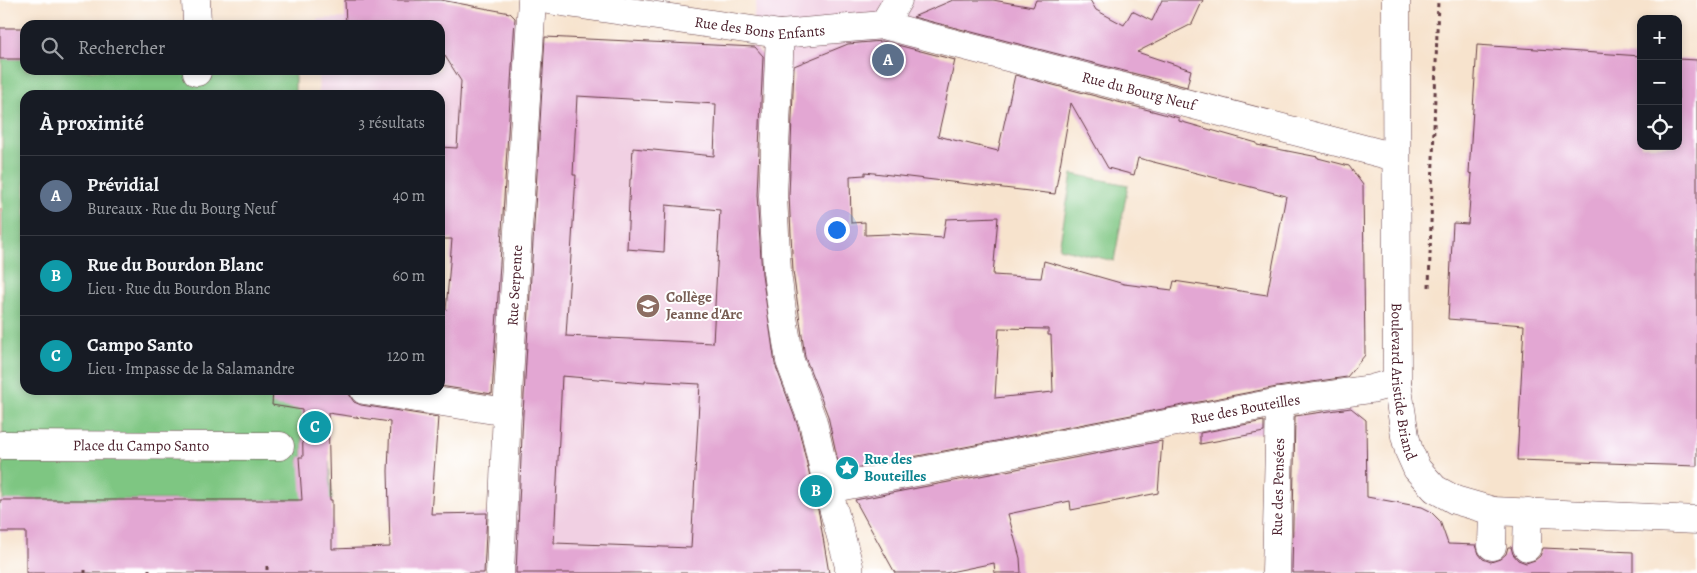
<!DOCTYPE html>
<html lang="fr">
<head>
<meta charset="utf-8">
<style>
  :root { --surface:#171b24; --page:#242831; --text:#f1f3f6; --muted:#9ea1a6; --line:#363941; --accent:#0b8043 }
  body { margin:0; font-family:Alegreya,serif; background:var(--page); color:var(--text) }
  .controls { position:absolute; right:15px; top:15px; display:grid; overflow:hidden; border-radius:10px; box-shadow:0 2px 8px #0003 }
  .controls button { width:45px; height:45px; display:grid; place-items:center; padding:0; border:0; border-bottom:1px solid var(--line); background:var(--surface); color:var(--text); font:25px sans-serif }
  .you { position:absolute; left:836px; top:229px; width:18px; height:18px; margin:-12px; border:4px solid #fff; border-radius:50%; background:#1a73e8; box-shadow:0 0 0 8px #1a73e833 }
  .badge { display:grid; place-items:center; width:32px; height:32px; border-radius:50%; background:var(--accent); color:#fff; font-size:16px; font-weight:700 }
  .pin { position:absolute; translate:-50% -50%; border:2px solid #fff; box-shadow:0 1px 5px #0006 }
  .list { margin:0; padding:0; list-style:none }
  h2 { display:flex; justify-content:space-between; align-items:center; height:65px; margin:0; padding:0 20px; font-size:21px }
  h2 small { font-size:16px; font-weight:400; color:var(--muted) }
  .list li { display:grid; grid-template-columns:32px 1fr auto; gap:15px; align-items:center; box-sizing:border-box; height:80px; padding:0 20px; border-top:1px solid var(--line) }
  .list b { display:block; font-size:19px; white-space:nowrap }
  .list p { margin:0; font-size:16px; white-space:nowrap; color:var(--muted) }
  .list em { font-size:16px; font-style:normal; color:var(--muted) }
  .icon { flex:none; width:28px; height:28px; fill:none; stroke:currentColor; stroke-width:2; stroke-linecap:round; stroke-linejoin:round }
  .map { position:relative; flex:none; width:1697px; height:573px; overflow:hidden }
  .search { position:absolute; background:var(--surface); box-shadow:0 2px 8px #0003; left:20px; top:20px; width:425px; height:55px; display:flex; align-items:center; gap:12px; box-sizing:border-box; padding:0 18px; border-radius:15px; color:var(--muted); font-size:19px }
  .panel { position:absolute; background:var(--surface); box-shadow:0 2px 8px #0003; left:20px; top:90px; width:425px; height:305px; border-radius:15px }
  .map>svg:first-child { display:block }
  .built { fill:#f1d0e3 }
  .green { fill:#7ec682; stroke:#647256 }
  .building { fill:#e3a7d3; fill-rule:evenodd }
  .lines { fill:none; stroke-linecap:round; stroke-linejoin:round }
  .minor-tunnel { stroke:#d4bcad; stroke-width:28; stroke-dasharray:28 14; stroke-linecap:butt }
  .minor-casing { stroke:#643c43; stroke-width:29 }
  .path { stroke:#643c43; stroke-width:3; stroke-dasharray:4 4; stroke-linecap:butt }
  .minor { stroke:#fff; stroke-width:28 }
  .labels { text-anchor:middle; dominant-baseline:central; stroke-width:4; stroke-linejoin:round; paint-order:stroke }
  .street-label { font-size:15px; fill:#4a1f2b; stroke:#fff }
  .education-label { font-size:15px; font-weight:bold; fill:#785e54; stroke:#fff; text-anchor:start }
  .culture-label { font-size:15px; font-weight:bold; fill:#0d838f; stroke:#fff; text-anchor:start }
</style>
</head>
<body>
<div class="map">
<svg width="1697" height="573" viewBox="0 0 1697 573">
  <rect width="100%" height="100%" fill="#fff"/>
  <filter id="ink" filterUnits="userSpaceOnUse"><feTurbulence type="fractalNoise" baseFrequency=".02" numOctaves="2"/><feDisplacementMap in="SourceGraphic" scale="10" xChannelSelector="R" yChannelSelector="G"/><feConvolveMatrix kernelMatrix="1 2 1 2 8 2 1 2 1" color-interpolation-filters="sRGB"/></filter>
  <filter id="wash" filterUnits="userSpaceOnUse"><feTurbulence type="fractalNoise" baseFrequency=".0096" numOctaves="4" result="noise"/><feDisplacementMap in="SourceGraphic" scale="20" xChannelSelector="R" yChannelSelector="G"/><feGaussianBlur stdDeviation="1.12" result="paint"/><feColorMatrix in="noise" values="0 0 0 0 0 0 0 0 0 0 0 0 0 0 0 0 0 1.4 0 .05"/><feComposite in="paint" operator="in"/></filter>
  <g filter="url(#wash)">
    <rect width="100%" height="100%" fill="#f7e3cd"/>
    <g class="built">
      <polygon points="345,0 441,0 510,13 518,22 511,145 472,143 457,149 440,148 440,95 319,95 318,70 440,70 440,25 317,25 317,19 345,18"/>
      <polygon points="757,0 957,0 914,59 769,77 764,62 758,177 764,177 772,326 813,478 829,572 512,573 544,37 729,43 754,47 763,55 753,18"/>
    </g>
    <g class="green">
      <polygon points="2,59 25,59 25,70 295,70 295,95 25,95 25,390 302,390 303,457 299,457 299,462 329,461 332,500 26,500 3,512"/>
      <polygon points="1072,174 1128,185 1114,261 1059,248"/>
    </g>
    <g id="blocks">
      <g class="building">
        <polygon points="345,0 441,0 510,13 515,18 492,394 440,386 440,309 446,310 452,239 440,239 440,147 457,148 461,81 445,56 440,55 440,25 346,25"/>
        <polygon points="953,0 993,0 1033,7 1036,0 1090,0 1096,10 1124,25 1132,11 1152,21 1162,0 1203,0 1192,24 1137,52 1191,70 1187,87 913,17"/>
        <rect x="0" y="28" width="25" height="31"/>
        <path d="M545,37L755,47L763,56L757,195L762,274L775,364L798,426L819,514L829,573H516L523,413ZM577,96L716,104L714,156L633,148L631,179H630L627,249L664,252L666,205L720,210L713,343L566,336L576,175H573ZM562,376L645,383V381L700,384L691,548L554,543Z"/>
        <path d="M882,41L955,60L938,136L998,151L1015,75L1179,118V121L1257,143V145L1318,157V158L1349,166L1363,185L1365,355L1347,377L1277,387L840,471L828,416L805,357L793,271L789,196L794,66L848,44ZM1071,103L1108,168L1134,175L1138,158L1286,196L1267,295L1174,281L1172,290L1124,284L1044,261L1041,278L993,275L998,217L946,219L943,238L889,234L865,235V222L851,223L850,176L865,175V172L1055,194ZM999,328L1048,329V335H1051L1053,392L995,398Z"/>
        <polygon points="1477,45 1641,56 1641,146 1678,146 1678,59 1697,60 1697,466 1517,460 1524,325 1448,319 1453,223 1468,224 1472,174 1469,173"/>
        <path d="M273,390H349L350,396L354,402L361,405L438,417L431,514L487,513L484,573H26V532H0V500H302L299,457H303L302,410L272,405ZM328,413L390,422L388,471L390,547L332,549V500H330Z"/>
        <polygon points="1351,408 1366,420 1367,497 1422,507 1430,511 1440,521 1448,544 1476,545 1479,554 1483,559 1491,562 1500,559 1506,554 1508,547 1511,547 1513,554 1518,560 1526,563 1535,560 1540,556 1543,548 1633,552 1633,573 1292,573 1295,416"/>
        <polygon points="1264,421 1264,432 1200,444 1200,433"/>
        <polygon points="1162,441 1158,493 1071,510 1070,501 1008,514 1020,558 1021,573 995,573 994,563 945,573 895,573 855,500"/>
      </g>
    </g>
  </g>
  <g filter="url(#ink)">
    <use href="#blocks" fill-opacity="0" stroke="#643c43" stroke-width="1"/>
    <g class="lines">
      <polyline class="minor-tunnel" points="0,223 2,223"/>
      <g class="minor-casing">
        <g id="minor">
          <polyline points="196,0 197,23"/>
          <path id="s1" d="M548,0L780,34L883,25L1395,157"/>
          <path id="s2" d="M1396,0L1397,382L1405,436L1409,451L1417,469L1435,489L1455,500L1493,511L1697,520"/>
          <polyline points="883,25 898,0"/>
          <polyline points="780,34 773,196 777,272 782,311 790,361 813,422 828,489 849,566 849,573"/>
          <polyline points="197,72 197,70"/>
          <polyline points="364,390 507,412"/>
          <path id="s3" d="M2,445L280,446"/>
          <path id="s4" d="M828,489L1280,402L1371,389L1397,382"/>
          <polyline points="1492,546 1493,511"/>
          <polyline points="1527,547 1528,512"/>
          <path id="s5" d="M500,573L507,412L532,0"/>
          <path id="s6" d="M1276,573L1280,402"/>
        </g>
      </g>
      <g class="path">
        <polyline points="1429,287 1438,0"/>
        <polyline points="267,566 267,573"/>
        <polyline points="85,573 85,570"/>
        <polyline points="149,573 149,567"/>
      </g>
      <use href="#minor" class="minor"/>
    </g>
  </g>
  <defs>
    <g id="school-disc" transform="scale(1.25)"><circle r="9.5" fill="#8d6e63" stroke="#fff"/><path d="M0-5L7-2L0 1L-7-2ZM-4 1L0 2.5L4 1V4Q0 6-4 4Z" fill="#fff"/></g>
    <g id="sight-disc" transform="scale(1.25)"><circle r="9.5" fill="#0f9aa8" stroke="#fff"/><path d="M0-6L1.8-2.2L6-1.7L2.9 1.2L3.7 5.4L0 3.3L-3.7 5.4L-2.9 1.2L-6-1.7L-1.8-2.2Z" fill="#fff"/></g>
  </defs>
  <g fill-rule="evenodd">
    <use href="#school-disc" x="648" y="306"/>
    <use href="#sight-disc" x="847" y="468"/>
  </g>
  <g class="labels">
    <g class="street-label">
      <text stroke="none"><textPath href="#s1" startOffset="214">Rue des Bons Enfants</textPath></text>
      <text stroke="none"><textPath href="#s1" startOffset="602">Rue du Bourg Neuf</textPath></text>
      <text stroke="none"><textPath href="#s5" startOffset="288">Rue Serpente</textPath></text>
      <text stroke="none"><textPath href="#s2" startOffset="382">Boulevard Aristide Briand</textPath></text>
      <text stroke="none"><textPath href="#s4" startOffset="425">Rue des Bouteilles</textPath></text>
      <text stroke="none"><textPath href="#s3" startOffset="139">Place du Campo Santo</textPath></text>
      <text stroke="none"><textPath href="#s6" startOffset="86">Rue des Pensées</textPath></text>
    </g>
    <g class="education-label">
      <text x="666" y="297">Collège<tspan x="666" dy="17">Jeanne d'Arc</tspan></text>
    </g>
    <g class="culture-label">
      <text x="864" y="459">Rue des<tspan x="864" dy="17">Bouteilles</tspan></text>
    </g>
  </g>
</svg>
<div class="controls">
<button>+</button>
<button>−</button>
<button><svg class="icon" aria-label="locate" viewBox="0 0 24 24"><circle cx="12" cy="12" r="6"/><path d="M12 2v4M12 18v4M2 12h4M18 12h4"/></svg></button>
</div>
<div class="you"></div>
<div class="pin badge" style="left:888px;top:60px;background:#5c6f8a">A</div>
<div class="pin badge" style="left:816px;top:491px;background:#0f9aa8">B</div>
<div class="pin badge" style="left:315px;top:427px;background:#0f9aa8">C</div>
<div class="search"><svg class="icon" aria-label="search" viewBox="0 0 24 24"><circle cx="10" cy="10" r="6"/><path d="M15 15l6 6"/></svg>Rechercher</div>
<section class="panel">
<h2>À proximité<small>3 résultats</small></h2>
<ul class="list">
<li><span class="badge" style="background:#5c6f8a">A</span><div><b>Prévidial</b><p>Bureaux · Rue du Bourg Neuf</p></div><em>40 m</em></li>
<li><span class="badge" style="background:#0f9aa8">B</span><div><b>Rue du Bourdon Blanc</b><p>Lieu · Rue du Bourdon Blanc</p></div><em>60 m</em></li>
<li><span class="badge" style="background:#0f9aa8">C</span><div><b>Campo Santo</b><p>Lieu · Impasse de la Salamandre</p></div><em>120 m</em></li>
</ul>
</section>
</div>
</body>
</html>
